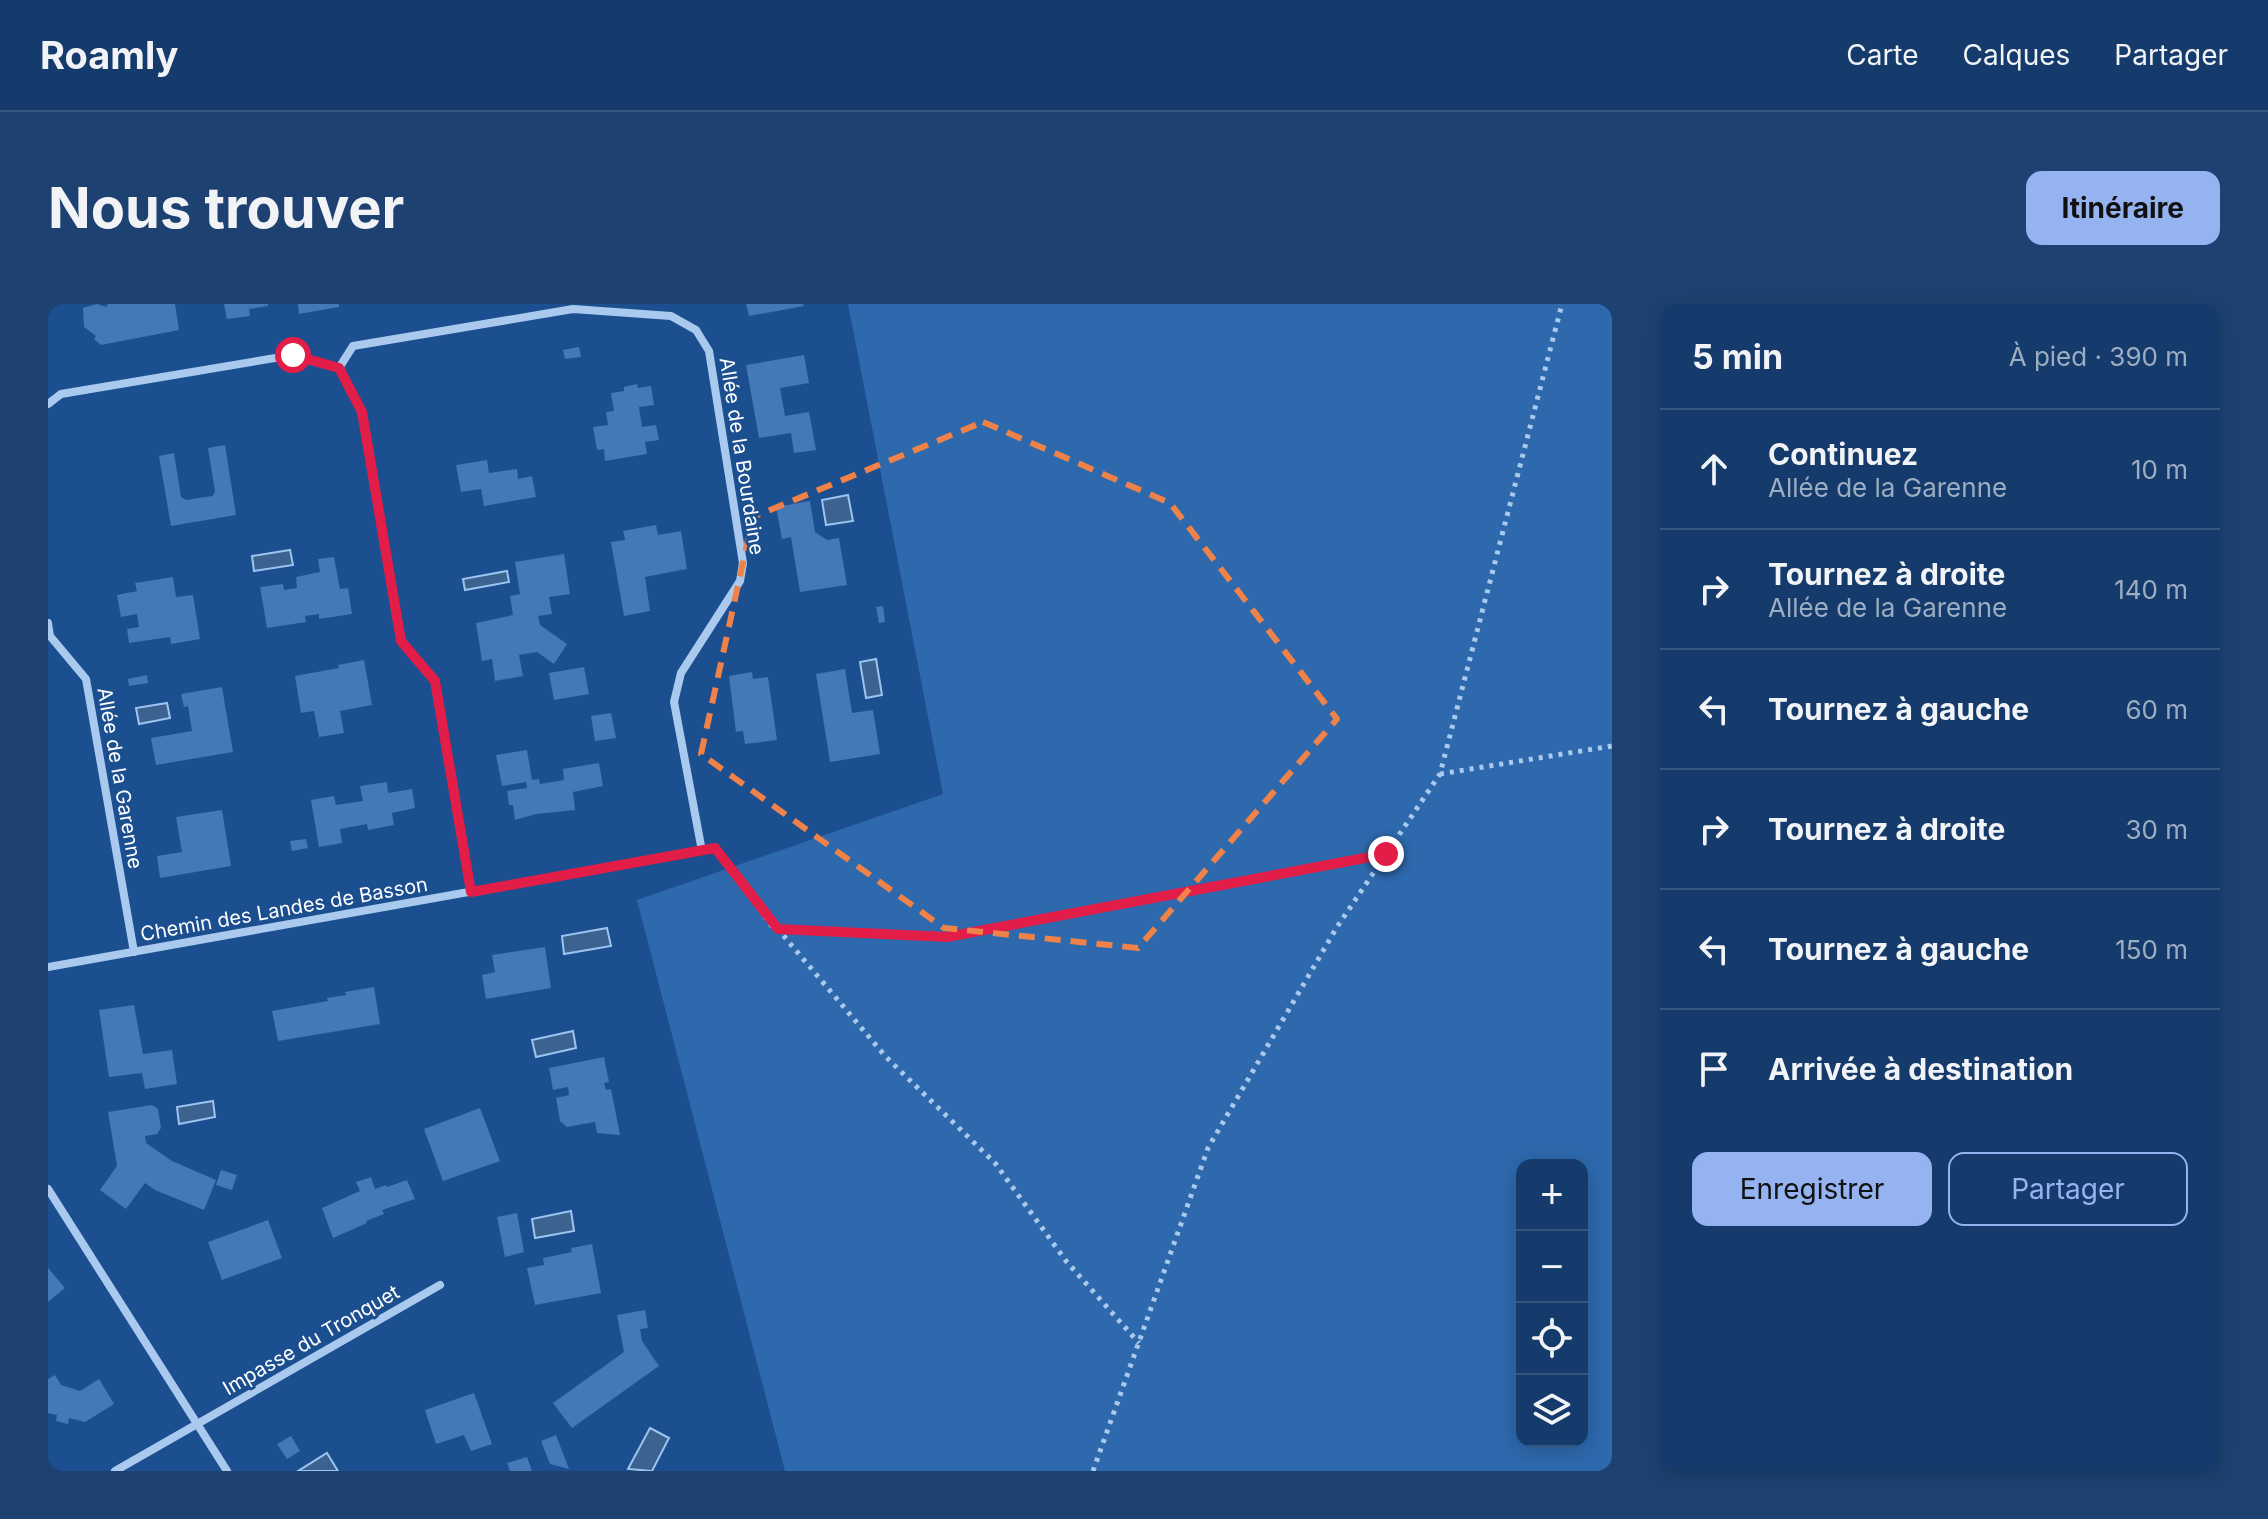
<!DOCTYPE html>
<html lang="fr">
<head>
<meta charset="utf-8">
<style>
  :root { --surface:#143b6b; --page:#1d4271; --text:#f1f3f6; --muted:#9dadc1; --line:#33557e; --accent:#95b2f1 }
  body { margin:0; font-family:Inter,sans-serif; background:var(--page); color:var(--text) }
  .controls { position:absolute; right:24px; bottom:24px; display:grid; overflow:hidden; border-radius:16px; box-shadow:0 4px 20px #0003 }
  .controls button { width:72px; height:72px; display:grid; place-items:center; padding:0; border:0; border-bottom:2px solid var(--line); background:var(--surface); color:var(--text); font:40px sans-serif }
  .stop { position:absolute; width:24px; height:24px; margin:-18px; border:6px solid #e11d48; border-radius:50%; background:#fff }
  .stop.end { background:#e11d48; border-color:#fff; box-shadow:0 2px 8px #0008 }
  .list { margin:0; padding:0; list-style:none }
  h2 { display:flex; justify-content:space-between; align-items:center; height:104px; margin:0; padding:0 32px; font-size:34px }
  h2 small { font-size:26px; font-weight:400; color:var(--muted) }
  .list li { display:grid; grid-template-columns:52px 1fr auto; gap:24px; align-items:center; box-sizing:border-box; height:120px; padding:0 32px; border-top:2px solid var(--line) }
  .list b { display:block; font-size:30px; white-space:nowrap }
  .list p { margin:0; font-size:26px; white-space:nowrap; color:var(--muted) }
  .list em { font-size:26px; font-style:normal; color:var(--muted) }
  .actions { display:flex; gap:16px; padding:24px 32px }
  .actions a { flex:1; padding:18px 0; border:2px solid var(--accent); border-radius:16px; text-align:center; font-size:28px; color:var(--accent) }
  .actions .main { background:var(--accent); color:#111 }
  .icon { flex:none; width:44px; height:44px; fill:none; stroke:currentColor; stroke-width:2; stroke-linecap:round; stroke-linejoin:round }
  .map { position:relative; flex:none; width:1564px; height:1167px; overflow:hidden; border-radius:16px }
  header { display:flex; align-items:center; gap:48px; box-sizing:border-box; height:112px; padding:0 40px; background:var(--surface); border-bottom:2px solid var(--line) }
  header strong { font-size:38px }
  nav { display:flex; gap:44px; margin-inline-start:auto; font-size:28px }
  .intro { display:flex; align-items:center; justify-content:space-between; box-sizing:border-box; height:192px; padding:0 48px }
  h1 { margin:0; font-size:56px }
  .button { padding:20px 36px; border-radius:16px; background:var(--accent); color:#111; font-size:28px; font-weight:700 }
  main { display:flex; gap:48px; padding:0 48px }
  aside { flex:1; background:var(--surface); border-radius:16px; box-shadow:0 4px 20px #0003 }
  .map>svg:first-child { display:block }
  .green { fill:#2e69ad; fill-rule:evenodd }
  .water { fill:#3c6290; stroke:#9cc4f0; stroke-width:2 }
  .building { fill:#4478b7 }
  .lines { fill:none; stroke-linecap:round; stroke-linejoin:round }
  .path { stroke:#a9c9ee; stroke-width:5; stroke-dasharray:4 6; stroke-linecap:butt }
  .minor { stroke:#a9c9ee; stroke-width:8 }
  .route { stroke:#e11d48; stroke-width:10 }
  .marked { fill:none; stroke:#ee8249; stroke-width:6; stroke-dasharray:16 10; stroke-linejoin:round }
  .labels { text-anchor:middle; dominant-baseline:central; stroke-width:6; stroke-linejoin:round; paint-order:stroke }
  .street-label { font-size:20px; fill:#fff; stroke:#1b4f8f }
</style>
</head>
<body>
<header>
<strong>Roamly</strong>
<nav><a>Carte</a><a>Calques</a><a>Partager</a></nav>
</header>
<div class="intro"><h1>Nous trouver</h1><a class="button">Itinéraire</a></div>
<main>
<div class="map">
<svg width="1564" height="1167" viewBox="0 0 1564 1167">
  <rect width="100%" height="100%" fill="#1b4f8f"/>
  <path class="green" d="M800,0H1564V1167H737L589,596L895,490ZM1474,861H1534V1137H1474Z"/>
  <g class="water">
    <polygon points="800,191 805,217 778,221 774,196"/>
    <polygon points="242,246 245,261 206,267 204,252"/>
    <polygon points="459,267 461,278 417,286 415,275"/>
    <polygon points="828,355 834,391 818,394 812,358"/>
    <polygon points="119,399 122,414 91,420 88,404"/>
    <polygon points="559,624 563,642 516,650 514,632"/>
    <polygon points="525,727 528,744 488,753 484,736"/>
    <polygon points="165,797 167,813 131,820 129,803"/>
    <polygon points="523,907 526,927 487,934 484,915"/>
    <polygon points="602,1124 621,1134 604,1167 580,1165"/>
    <polygon points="279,1149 290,1167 250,1167"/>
  </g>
  <g class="building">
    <polygon points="49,0 58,3 60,0 127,0 131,26 53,41 46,35 48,32 36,23 35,4"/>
    <polygon points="176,0 220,0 220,2 201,5 202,12 179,15"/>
    <polygon points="250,0 291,0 291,3 251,10"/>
    <polygon points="698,0 755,0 756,2 701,12"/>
    <polygon points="531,43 533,53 517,55 515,46"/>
    <polygon points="756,51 761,79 732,84 737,112 761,108 768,146 746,149 743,129 711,134 698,61"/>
    <polygon points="589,80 590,84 603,82 606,101 591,103 594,123 608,121 611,136 597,138 599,150 557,157 556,145 549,146 545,123 560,121 558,108 566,107 563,89 576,87 576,83"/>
    <polygon points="177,141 188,211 123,222 111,152 126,149 133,193 138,196 164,192 167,188 160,144"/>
    <polygon points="439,156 441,169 469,165 470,175 484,172 488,193 436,202 433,185 413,188 408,161"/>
    <polygon points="762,197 767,228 779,236 791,234 799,281 752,288 743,233 734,235 728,203"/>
    <polygon points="608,221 610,231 633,227 639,265 597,273 602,307 576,312 563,238 577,236 575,227"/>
    <polygon points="516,250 522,290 501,293 504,310 490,312 492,321 519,340 506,360 489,348 471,351 475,372 447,377 444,355 434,357 428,319 465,311 462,292 472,290 467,258"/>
    <polygon points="286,253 292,285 300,284 304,310 271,315 271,310 257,312 258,318 219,324 212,283 235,280 236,286 249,284 248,273 272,268 270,255"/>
    <polygon points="125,273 128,293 145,291 152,335 123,340 122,333 81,339 79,325 91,323 89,310 73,313 69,291 89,287 87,279"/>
    <polygon points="835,302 837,318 831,319 828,303"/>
    <polygon points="316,356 324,401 292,407 296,429 271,433 266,407 253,409 247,372 291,364 290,361"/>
    <polygon points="536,363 541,390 506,396 501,369"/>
    <polygon points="797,365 804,409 825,406 832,450 782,458 768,370"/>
    <polygon points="704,368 705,375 720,373 729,436 697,440 695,427 688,428 681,372"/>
    <polygon points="99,371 100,379 81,382 80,375"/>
    <polygon points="174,383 185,448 108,461 103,434 144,427 140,402 136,403 133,390"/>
    <polygon points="563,409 568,434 547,437 543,412"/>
    <polygon points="479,446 484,476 491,475 492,480 516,476 515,465 551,459 555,482 525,488 527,506 488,510 467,516 465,501 461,501 459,487 479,484 478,478 454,482 448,451"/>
    <polygon points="339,478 340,489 364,485 367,504 344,509 346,521 320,526 319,520 292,525 294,539 271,543 263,496 286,492 288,501 315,497 312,482"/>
    <polygon points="174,506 183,562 112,574 109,552 134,548 128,513"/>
    <polygon points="258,535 260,544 244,547 242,537"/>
    <polygon points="497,643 503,684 438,695 434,671 447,668 444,651"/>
    <polygon points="326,683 332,720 230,737 224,707 280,697 279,694 298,691 297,688"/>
    <polygon points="86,701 95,750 124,746 129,780 97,785 94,769 61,773 51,706"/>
    <polygon points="556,753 561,778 556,779 558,786 563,785 572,831 549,829 547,818 519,823 512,817 508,794 521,791 520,783 505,786 501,764"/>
    <polygon points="104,801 110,805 113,824 109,830 97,832 98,839 124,857 168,876 156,906 107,886 97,879 78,905 52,886 69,862 60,808"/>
    <polygon points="432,804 452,857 395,877 376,825"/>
    <polygon points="173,866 189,871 184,886 168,881"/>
    <polygon points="323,873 327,885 338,881 339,883 359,876 367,895 334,906 336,910 318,917 319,919 285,934 274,904 312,887 308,878"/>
    <polygon points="469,909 476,948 457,953 449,913"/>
    <polygon points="220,916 234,954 174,976 160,938"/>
    <polygon points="544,940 553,989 487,1001 479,964 496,961 495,954 524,948 523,944"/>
    <polygon points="0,964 17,984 0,998"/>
    <polygon points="597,1006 600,1024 592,1025 594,1037 611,1062 524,1124 505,1099 576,1048 569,1011"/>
    <polygon points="7,1071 13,1081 32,1087 51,1075 66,1100 37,1118 21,1114 20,1120 8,1117 9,1111 0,1109 0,1075"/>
    <polygon points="426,1089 444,1140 423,1147 416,1131 388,1140 377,1106"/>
    <polygon points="508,1131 521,1165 502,1160 493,1137"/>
    <polygon points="243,1132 252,1147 239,1155 229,1140"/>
    <polygon points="479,1153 484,1167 462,1167 459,1159"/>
  </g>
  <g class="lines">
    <g class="path">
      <polyline points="1392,470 1564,442"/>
      <polyline points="675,555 726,625 899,633 1338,550"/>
      <polyline points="729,624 838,753 947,859 1018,957 1091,1039"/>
      <polyline points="1045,1167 1160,844 1289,623 1392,470 1514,0"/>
    </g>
    <g class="minor">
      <polyline points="291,64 305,42 525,5 623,12 648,26 661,47 695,259 692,277 633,369 626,398 654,547"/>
      <polyline points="0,100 13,90 245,51 291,64 314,108 353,337 387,377 423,588"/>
      <polyline points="0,319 2,332 38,375 86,648"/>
      <polyline points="0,663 667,544"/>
      <polyline points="0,885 179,1167"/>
      <polyline points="67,1167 392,981"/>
    </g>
  </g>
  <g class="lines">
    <polyline class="route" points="245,51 291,64 314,108 353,337 387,377 423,588 667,544 730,625 899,633 1338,550"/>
  </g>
  <path class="marked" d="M935,118L1122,199L1289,415L1090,644L896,624L653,450L705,213Z"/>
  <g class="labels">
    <g class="street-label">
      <text transform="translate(694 152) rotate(81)">Allée de la Bourdaine</text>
      <text transform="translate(72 474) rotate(80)">Allée de la Garenne</text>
      <text transform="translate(236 605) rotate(-10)">Chemin des Landes de Basson</text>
      <text transform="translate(263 1036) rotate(-30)">Impasse du Tronquet</text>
    </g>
  </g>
</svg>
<div class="controls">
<button>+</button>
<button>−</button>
<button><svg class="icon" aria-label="locate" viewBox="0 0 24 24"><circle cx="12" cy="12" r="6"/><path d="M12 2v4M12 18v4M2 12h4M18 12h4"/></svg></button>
<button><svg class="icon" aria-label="layers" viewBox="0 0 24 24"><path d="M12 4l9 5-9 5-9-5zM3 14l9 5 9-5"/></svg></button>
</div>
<div class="stop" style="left:245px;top:51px"></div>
<div class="stop end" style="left:1338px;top:550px"></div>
</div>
<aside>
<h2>5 min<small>À pied · 390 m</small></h2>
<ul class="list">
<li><svg class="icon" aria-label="ahead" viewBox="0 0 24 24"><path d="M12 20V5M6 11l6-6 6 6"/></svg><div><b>Continuez</b><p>Allée de la Garenne</p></div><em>10 m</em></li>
<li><svg class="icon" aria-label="right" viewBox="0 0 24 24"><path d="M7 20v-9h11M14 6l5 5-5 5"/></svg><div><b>Tournez à droite</b><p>Allée de la Garenne</p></div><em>140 m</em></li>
<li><svg class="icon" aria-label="left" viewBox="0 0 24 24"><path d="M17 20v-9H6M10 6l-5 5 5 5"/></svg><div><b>Tournez à gauche</b></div><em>60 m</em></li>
<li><svg class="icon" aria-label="right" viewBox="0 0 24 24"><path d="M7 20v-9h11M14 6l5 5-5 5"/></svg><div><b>Tournez à droite</b></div><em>30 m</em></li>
<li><svg class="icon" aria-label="left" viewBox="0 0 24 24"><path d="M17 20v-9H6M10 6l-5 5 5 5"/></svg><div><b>Tournez à gauche</b></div><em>150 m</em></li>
<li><svg class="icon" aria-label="arrive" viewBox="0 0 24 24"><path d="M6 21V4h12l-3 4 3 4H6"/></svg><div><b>Arrivée à destination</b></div></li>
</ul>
<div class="actions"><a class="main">Enregistrer</a><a>Partager</a></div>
</aside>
</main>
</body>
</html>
